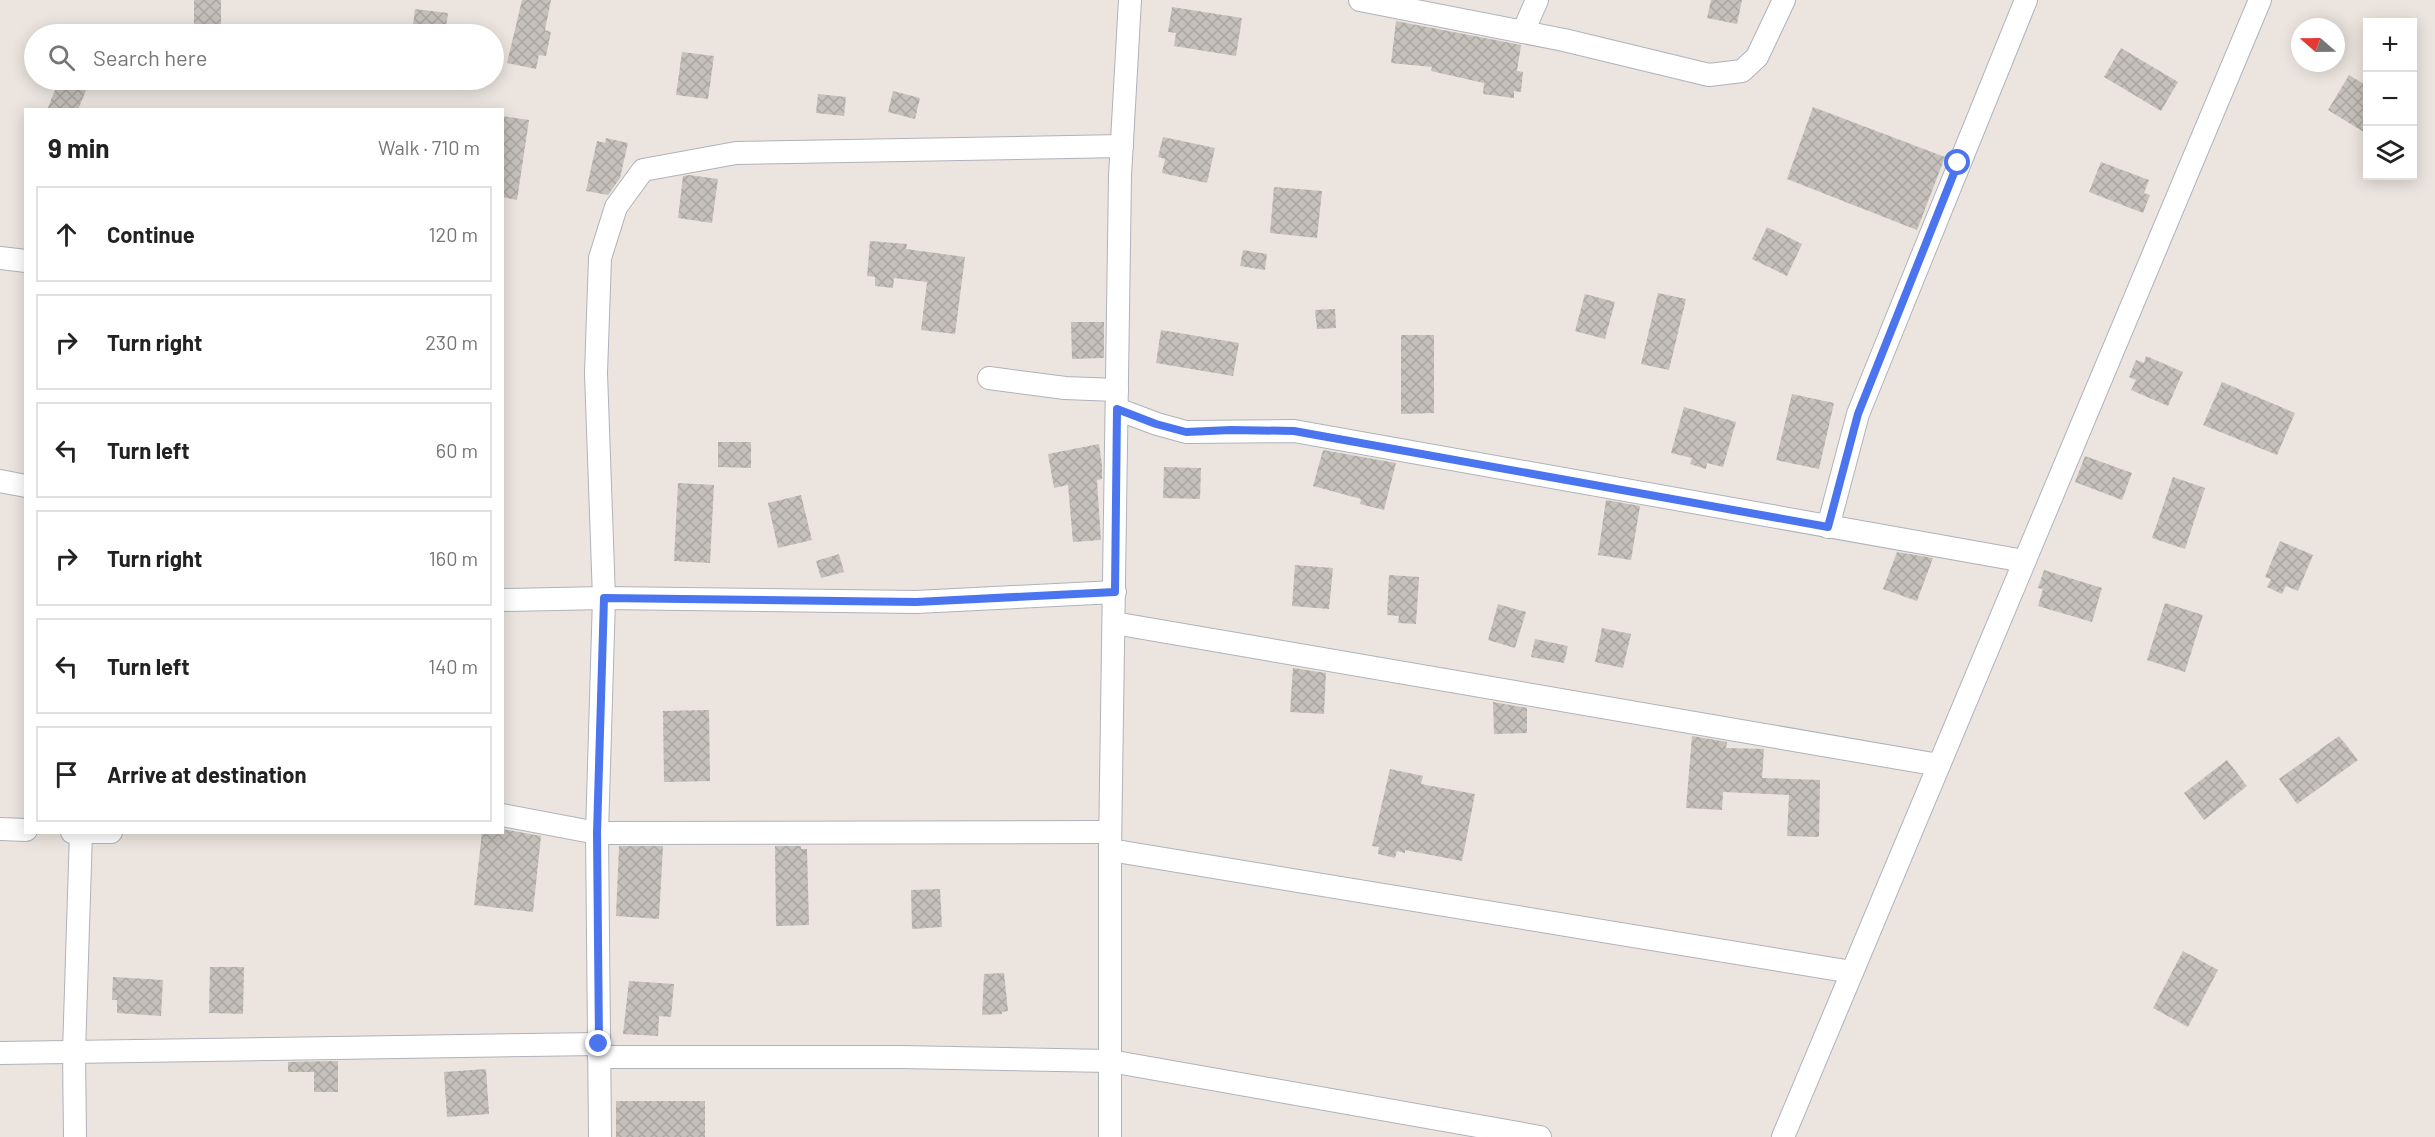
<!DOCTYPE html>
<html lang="en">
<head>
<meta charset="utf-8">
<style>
  :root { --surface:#fff; --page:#f2f2f2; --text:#222; --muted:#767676; --line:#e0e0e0 }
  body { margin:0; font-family:Barlow,sans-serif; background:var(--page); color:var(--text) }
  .controls { position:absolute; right:18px; top:18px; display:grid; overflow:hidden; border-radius:0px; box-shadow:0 3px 15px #0003 }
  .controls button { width:54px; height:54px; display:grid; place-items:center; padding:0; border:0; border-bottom:2px solid var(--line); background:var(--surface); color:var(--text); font:30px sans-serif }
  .compass { position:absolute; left:2291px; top:18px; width:54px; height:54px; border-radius:50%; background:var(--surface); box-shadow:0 3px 15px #0003; rotate:290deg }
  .stop { position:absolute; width:18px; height:18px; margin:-14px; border:4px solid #4a75ee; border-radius:50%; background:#fff }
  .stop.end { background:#4a75ee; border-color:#fff; box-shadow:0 2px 6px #0008 }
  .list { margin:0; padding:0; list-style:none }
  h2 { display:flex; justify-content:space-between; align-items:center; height:78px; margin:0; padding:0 24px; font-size:26px }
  h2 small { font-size:20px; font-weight:400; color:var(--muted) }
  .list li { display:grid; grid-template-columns:39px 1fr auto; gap:18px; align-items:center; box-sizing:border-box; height:96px; margin:0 12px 12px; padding:0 12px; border:2px solid var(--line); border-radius:0px }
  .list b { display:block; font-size:22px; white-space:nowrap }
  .list em { font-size:20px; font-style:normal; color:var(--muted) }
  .icon { flex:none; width:33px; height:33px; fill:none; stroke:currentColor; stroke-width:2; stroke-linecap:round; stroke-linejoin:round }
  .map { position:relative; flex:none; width:2435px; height:1137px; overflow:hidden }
  .search { position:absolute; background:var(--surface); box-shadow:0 3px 15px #0003; left:24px; top:24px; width:480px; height:66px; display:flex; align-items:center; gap:15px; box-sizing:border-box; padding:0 21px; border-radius:33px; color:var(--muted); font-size:22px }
  .panel { position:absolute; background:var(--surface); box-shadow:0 3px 15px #0003; left:24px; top:108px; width:480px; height:726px; border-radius:0px }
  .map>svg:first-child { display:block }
  .building { fill:url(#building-cross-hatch) }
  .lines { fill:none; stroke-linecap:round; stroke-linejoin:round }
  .street-casing { stroke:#afb2bb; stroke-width:24 }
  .street { stroke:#fff; stroke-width:22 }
  .route { stroke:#4a75ee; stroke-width:8 }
</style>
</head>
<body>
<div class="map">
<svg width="2435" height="1137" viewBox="0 0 2435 1137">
  <defs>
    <pattern id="building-cross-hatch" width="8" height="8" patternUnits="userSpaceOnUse" patternTransform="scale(1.5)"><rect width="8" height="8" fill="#c5c0ba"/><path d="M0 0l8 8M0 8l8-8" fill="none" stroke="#a9a5a0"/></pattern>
  </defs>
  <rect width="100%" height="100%" fill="#ece5df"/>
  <g class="building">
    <rect x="194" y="0" width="27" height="34"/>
    <polygon points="522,0 551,0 545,30 551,32 546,56 539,55 536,69 507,63"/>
    <polygon points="1711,0 1742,0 1737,24 1707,18"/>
    <polygon points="1172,7 1242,18 1236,56 1174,46 1176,33 1168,32"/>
    <polygon points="415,9 448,13 445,34 412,34"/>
    <polygon points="1396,21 1521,45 1517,71 1523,72 1521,92 1514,91 1514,98 1483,94 1484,83 1431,71 1432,67 1391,63"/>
    <polygon points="2121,48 2178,82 2161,111 2104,77"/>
    <polygon points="682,52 714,56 708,99 676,95"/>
    <polygon points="2349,75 2367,86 2367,134 2328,110"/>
    <polygon points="59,80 90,80 78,110 47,110"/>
    <polygon points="893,91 920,98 915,119 888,112"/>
    <polygon points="818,94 846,97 844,116 816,113"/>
    <polygon points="1813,107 1945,157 1917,230 1787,179"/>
    <polygon points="502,116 529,120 517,200 502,197"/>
    <polygon points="1163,137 1215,148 1207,183 1162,173 1165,159 1158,157"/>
    <polygon points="606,138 628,143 620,178 608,195 586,191 597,141 605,143"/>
    <polygon points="2101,162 2149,180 2144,193 2150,195 2143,213 2089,192"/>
    <polygon points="689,175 718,179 712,223 678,218 683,176"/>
    <polygon points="1274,187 1322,191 1317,238 1270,233"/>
    <polygon points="1767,227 1802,244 1787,276 1752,259"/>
    <polygon points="870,241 907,244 906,249 965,257 955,334 921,330 927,282 894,278 893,288 875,286 875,277 867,276"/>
    <polygon points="1243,250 1267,254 1265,270 1240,266"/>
    <polygon points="1658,293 1686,299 1669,370 1641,364"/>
    <polygon points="1585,294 1615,302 1605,339 1575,331"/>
    <polygon points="1335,309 1336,328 1317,329 1315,310"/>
    <polygon points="1071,322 1104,322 1104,358 1072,359"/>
    <polygon points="1161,330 1239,343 1233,376 1156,363"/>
    <polygon points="1401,335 1434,335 1434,413 1401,414"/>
    <polygon points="2146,356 2183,372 2168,406 2131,390 2136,380 2129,377 2136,360 2144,363"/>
    <polygon points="2222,382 2295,413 2277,455 2203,425"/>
    <polygon points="1792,394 1834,403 1819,469 1776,460"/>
    <polygon points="1684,407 1736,422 1723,467 1707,463 1706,469 1690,464 1692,458 1671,453"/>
    <polygon points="718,442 751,442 751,468 718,467"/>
    <polygon points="1099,444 1102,465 1102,479 1097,480 1101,540 1073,542 1068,485 1054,488 1048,454"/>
    <polygon points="1323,450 1396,463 1384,510 1360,504 1361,499 1313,486"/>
    <polygon points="2085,456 2132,473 2122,500 2075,482"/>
    <polygon points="1164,467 1201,468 1200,499 1163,498"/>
    <polygon points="2173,477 2205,488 2185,549 2152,538"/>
    <polygon points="678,483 714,485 710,563 674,561"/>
    <polygon points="801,495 812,540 778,548 768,503"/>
    <polygon points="1606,500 1640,506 1631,560 1598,555"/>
    <polygon points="2280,541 2313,555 2298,591 2286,586 2282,594 2267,587 2271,579 2265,577"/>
    <polygon points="1897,552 1933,558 1917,601 1883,589"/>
    <polygon points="839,554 844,572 821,578 816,561"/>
    <polygon points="1295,565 1333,568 1329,609 1292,606"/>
    <polygon points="2044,570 2102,588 2092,622 2038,606 2043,589 2038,588"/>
    <polygon points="1389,575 1419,577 1416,624 1398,623 1399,616 1387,615"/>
    <polygon points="2165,603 2203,615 2185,672 2147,660"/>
    <polygon points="1498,604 1526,612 1515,648 1488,640"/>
    <polygon points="1602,628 1631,634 1623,668 1595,662"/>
    <polygon points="1535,639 1568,646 1564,663 1531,657"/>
    <polygon points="1293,668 1326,673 1324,714 1290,712"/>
    <polygon points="1493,702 1527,708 1527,733 1494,734"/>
    <polygon points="709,710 710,781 664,782 663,711"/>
    <polygon points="1692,736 1727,742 1726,748 1764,749 1762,778 1820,780 1819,837 1787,836 1789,795 1723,792 1722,810 1686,808"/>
    <polygon points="2339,736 2358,760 2297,804 2279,779"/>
    <polygon points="2227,760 2247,786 2204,820 2184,793"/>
    <polygon points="1390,769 1423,776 1421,784 1475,794 1462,861 1405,850 1405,853 1397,851 1395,858 1378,854 1379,847 1372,846"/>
    <polygon points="502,829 541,836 533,912 474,905 482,832 502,832"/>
    <polygon points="619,846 663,846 659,919 616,916"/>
    <polygon points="775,846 801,846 801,849 807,849 809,925 776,926"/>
    <polygon points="940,889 942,927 912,929 911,890"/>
    <polygon points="2183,951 2218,970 2188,1027 2153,1008"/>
    <polygon points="210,967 244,967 243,1014 209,1013"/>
    <polygon points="1004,973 1008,1011 1002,1012 1002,1014 982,1015 984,974"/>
    <polygon points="113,977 163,980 161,1016 117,1013 117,1000 112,1000"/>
    <polygon points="629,981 674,984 671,1017 659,1016 658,1036 623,1034"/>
    <polygon points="338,1061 338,1092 314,1092 314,1072 288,1072 288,1062"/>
    <polygon points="486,1069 489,1114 447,1117 444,1072"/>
    <rect x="616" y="1101" width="89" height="36"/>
  </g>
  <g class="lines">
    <g class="street-casing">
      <g id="street">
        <polyline points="1360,0 1564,40 1709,75 1742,71 1757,57 1784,0"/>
        <polyline points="1523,32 1537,0"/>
        <polyline points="0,258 26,261"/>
        <polyline points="989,378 1065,388 1117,390"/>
        <polyline points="1117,409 1157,424 1186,432 1294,431 2024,561"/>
        <polyline points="0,481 26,486"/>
        <polyline points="1828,527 1858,414 2026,0"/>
        <polyline points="502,600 604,598 916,602 1115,592"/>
        <polyline points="1114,623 1939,765"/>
        <polyline points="502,815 597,833 600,1137"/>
        <polyline points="0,829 26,830"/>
        <polyline points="72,832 111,832"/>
        <polyline points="1110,832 597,833 604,598 596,373 600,258 616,207 643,170 736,153 1122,146"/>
        <polyline points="1110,850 1852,972"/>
        <polyline points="0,1053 599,1044"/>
        <polyline points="599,1057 901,1057 1110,1061 1540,1137"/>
        <polyline points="75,1137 74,1052 81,832"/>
        <polyline points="1110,1137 1110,850 1120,176 1130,0"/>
        <polyline points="1783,1137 2260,0"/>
      </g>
    </g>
    <use href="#street" class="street"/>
  </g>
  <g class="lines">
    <polyline class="route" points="599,1044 597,833 604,598 916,602 1115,592 1117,409 1156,424 1186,432 1231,430 1294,431 1828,527 1858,414 1958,163"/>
  </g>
</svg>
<div class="controls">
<button>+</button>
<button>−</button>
<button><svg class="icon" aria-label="layers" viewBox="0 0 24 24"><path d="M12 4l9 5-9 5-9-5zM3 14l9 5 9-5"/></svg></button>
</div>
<svg class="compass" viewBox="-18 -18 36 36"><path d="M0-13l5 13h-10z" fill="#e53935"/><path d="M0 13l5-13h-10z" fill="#767676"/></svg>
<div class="stop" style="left:1958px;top:163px"></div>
<div class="stop end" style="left:599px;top:1044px"></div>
<div class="search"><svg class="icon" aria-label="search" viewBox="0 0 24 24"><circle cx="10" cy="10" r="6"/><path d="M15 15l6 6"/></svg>Search here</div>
<section class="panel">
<h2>9 min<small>Walk · 710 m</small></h2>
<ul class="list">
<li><svg class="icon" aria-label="ahead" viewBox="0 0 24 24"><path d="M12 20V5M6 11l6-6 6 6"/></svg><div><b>Continue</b></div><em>120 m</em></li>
<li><svg class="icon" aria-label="right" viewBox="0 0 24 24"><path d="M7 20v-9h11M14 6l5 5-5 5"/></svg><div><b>Turn right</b></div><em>230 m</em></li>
<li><svg class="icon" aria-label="left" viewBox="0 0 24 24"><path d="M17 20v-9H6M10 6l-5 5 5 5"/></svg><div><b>Turn left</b></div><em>60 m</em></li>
<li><svg class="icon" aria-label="right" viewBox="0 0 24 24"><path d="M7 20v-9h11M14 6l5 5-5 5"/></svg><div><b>Turn right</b></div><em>160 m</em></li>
<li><svg class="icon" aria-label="left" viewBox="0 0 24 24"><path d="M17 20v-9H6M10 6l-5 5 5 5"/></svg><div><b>Turn left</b></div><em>140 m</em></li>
<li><svg class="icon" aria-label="arrive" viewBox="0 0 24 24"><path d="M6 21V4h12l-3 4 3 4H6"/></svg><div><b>Arrive at destination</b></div></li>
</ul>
</section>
</div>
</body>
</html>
